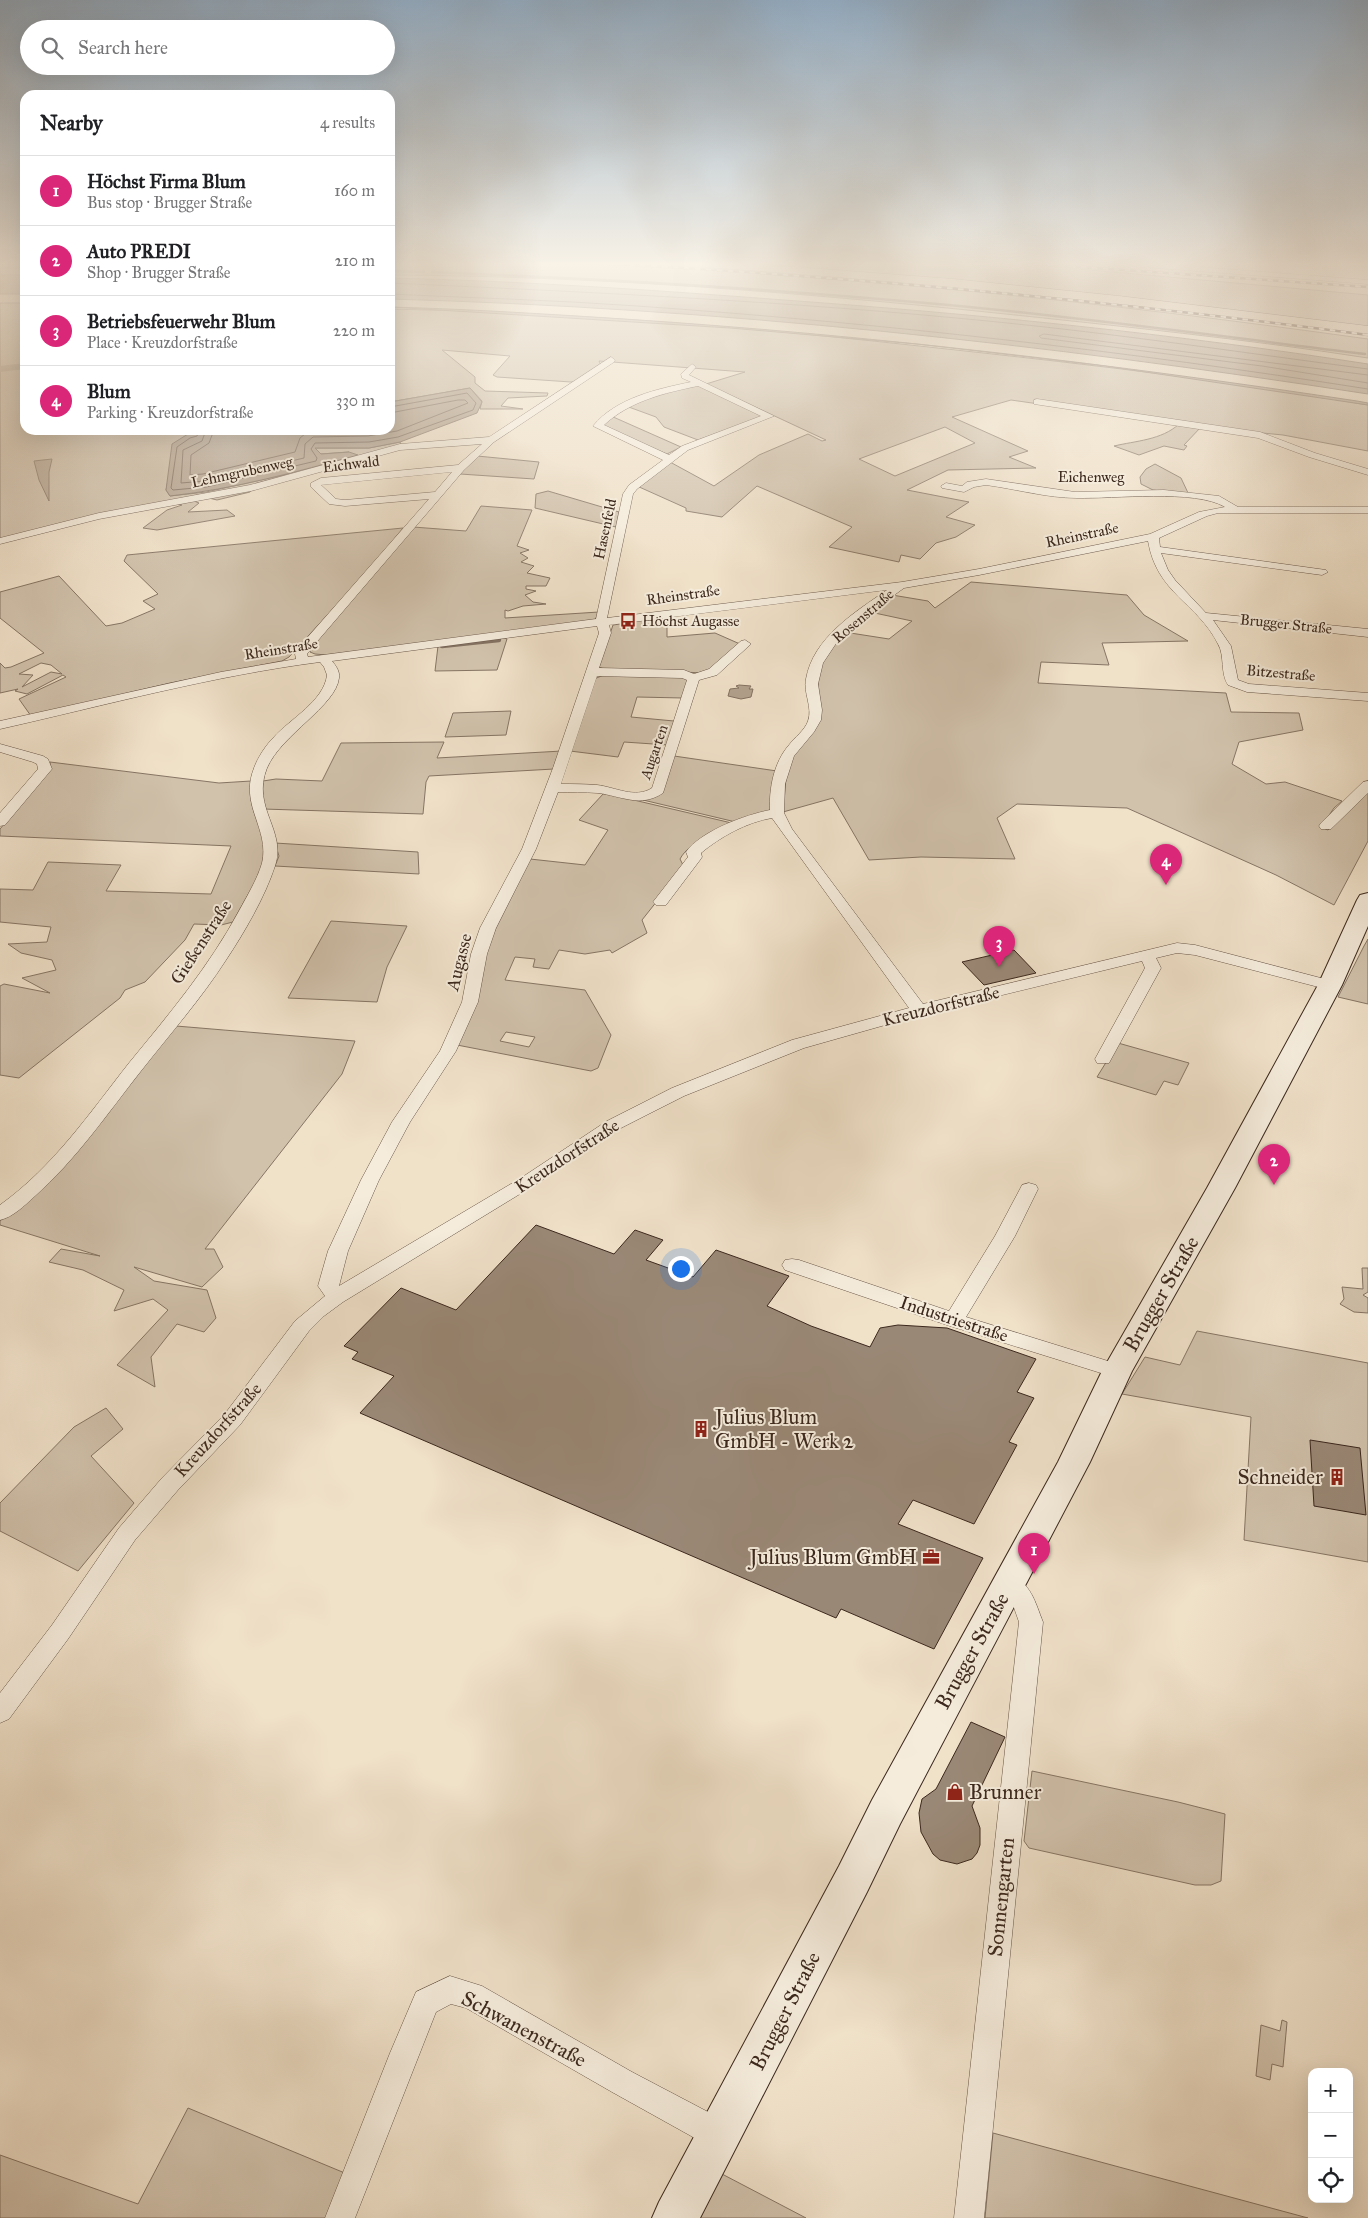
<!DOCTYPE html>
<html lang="en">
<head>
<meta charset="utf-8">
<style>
  :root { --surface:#fff; --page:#f2f2f2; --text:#202124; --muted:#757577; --line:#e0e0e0; --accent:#db2777 }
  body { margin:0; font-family:"IM FELL Great Primer",serif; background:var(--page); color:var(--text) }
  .controls { position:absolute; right:15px; bottom:15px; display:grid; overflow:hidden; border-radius:10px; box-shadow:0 5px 20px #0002 }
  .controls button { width:45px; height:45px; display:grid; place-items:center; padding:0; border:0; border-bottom:1px solid var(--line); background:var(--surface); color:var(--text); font:25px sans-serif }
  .you { position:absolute; left:680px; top:1268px; width:18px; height:18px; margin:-12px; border:4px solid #fff; border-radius:50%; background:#1a73e8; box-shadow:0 0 0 8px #1a73e833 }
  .badge { display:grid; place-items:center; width:32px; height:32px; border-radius:50%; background:var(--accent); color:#fff; font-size:16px; font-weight:700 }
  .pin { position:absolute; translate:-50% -41px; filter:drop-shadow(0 1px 2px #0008) }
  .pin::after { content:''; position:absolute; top:26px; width:18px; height:15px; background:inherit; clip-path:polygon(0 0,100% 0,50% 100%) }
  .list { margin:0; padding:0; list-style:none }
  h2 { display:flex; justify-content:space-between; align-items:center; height:65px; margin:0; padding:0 20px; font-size:21px }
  h2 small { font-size:16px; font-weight:400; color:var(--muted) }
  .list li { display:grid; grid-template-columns:32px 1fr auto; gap:15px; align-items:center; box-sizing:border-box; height:70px; padding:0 20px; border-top:1px solid var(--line) }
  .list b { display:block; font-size:19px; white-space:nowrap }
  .list p { margin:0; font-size:16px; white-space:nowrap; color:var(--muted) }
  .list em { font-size:16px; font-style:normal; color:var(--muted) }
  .icon { flex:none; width:28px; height:28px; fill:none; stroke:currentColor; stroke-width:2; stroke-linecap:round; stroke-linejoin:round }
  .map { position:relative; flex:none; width:1368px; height:2218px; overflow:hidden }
  .search { position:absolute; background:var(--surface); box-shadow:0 5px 20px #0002; left:20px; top:20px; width:375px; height:55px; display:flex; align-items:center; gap:12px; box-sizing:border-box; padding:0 18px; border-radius:28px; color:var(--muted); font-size:19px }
  .panel { position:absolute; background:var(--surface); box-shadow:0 5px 20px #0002; left:20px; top:90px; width:375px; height:345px; border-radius:15px }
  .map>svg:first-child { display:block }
  .green { fill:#d1c2ac; stroke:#867564; fill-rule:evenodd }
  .water { fill:#b3a28f; stroke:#837161 }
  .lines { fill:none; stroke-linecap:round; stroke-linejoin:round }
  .shore { stroke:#786556; stroke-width:1 }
  .stream-far1 { stroke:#837161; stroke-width:2.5 }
  .stream { stroke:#837161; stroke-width:4.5 }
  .canal { fill:#b3a28f; fill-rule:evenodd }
  .building { fill:#9a8876; stroke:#3c281d }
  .minor-casing { stroke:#695648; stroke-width:1 }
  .secondary-casing { stroke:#3c281d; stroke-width:2 }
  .primary-casing { stroke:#3c281d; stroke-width:1 }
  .minor { fill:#f5ecdc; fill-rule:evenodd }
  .secondary { fill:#f5ecdc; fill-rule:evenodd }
  .primary { fill:#f0e1c9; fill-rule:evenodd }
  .rail-casing { stroke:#3c281d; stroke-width:2.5 }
  .rail { stroke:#f5ecdc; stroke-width:2; stroke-dasharray:5.5; stroke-linecap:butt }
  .labels { text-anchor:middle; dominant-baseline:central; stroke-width:4; stroke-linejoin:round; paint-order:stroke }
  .far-street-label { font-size:15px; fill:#3c281d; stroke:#f5ecdc }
  .far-poi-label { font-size:15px; fill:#3c281d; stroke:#f5ecdc; text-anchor:start }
  .street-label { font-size:18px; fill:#3c281d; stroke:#f5ecdc }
  .near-street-label { font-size:21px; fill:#3c281d; stroke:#f5ecdc }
  .near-poi-label { font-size:21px; fill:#3c281d; stroke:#f5ecdc; text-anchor:start }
</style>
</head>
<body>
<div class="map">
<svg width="1368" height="2218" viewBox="0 0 1368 2218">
  <rect width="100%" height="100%" fill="#f0e1c9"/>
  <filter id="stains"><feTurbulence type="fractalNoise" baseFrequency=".004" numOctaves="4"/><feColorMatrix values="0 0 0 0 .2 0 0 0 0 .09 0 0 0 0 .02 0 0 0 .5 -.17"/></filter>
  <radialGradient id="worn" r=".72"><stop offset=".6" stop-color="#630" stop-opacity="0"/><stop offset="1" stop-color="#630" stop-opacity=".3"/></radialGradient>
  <g class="green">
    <rect x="0" y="264" width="25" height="11"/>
    <path d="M390,264C454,264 518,262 582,264C845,274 1108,303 1368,339V358C1245,339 1120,326 996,313C795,292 592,276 390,275Z"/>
    <polygon points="711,264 1025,264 1368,295 1368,329 1274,316"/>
    <polygon points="0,303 25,303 25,430 207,430 188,434 170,471 166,490 170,496 206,492 284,475 349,452 321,454 314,448 369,448 400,442 402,446 254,484 250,492 217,500 197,495 189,499 199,503 188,512 227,510 235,516 157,530 143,528 167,510 182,505 171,503 0,539"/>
    <path d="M390,309C551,312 713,324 873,341C1038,359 1204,376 1368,405V451L1283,435L1201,427L1184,445L1187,446L1184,450L1164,446L1139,455L1114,446C1135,441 1162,440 1179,424L1011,400L952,417L1028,451L1009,457L1036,468L948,470L907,490L969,502L946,517L975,525L956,537L936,543L920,559L901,555L899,562L829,547L852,527L757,486L722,517L686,511V508L637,486L670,462L714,486L759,455L808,434L822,441L826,440L706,384L745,372L599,361L601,365L576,381L571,382L497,377L493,375L510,356L442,350L475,377V383L485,391L548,393L547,396L508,398L501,406L523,409H480L482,401L470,388L390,402ZM945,427L975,443L895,476L859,459Z"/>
    <polygon points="697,385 764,416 698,440 664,427 656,417 626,406 668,392"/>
    <polygon points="611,416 681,447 667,454 605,428 603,424"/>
    <polygon points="477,456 539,462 534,479 460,474"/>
    <polygon points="1155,464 1181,478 1189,495 1153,490 1141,484 1140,477 1146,469"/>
    <polygon points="548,491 619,512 616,527 535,508 536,494"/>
    <polygon points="481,506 532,510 517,546 529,550 520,553 528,558 521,562 534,566 527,573 550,578 546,586 526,586 526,589 536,591 525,595 533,602 546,604 523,606 508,611 505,610 505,618 599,612 595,620 326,655 315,654 310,652 311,649 309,648 413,527 466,531"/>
    <path d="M403,528L372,566L289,657L282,661L170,683L31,716L19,699L66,677L63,675L27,694L15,691L18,689L0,693V663L5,668L11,667L44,653L0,618V592L59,576L106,626L122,623L155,609L143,601L158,594L124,561L127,555ZM41,663L51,665L62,674L51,672L22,687L33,675L19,674Z"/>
    <polygon points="971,582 1127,595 1144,615 1188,641 1102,643 1109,665 1041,662 1038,683 1226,693 1231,712 1299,713 1303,730 1239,742 1232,764 1266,784 1285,782 1342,801 1334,808 1321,827 1328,830 1368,790 1368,841 1334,905 1276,875 1127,808 1017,804 997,818 1015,859 921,857 869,860 833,798 783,812 787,767 793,754 806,740 818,697 818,669 828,650 844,632 889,639 912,621 870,612 892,595 928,601 935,608"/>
    <polygon points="667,617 667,637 715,633 740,644 706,673 604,669 599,667 613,625"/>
    <polygon points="504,638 507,639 497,670 435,671 438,646"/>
    <polygon points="604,675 681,677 688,680 683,698 637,697 631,717 674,721 668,745 624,742 618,757 570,751 594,679"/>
    <polygon points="511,711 506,735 445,737 453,713"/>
    <polygon points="444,742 437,758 562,751 554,769 429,776 426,782 423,814 263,809 261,797 263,781 276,779 322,781 341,743"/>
    <polygon points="674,756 777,771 773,808 769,811 740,823 643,800 651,798"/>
    <path d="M50,762L219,783L251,781C248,812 260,819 265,844C269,865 242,903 233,922L221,925L194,924L185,940L145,982L125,990L120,998L19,1078L0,1075V986L4,984L50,993L22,978L56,970L52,960L21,953L8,944L47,942L51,927L0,922V889L33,890L48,862L121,865L106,891L211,894L231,846L0,836V829L50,770Z"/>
    <path d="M604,793L736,824C717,831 689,842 680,859L684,867L642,920L647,933L612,953L610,950L585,954L559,950L549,969L533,967L535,959L515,957L505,980L585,990L611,1035L598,1068L591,1071L457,1045L486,948L530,859L585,865L608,830L579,820ZM506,1032L535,1037L529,1047L500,1041Z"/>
    <polygon points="275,843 418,852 419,874 275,866 279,856"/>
    <polygon points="331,921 407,926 387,967 377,1002 288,998"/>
    <polygon points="1368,939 1368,1004 1338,997 1364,946"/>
    <polygon points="176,1026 355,1041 342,1074 205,1249 214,1249 223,1267 202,1287 134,1267 154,1281 207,1290 216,1318 204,1332 177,1324 151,1357 155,1387 117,1365 168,1310 153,1299 114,1311 124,1290 83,1270 49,1262 61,1249 100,1256 0,1225 0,1221 17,1207"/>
    <polygon points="1118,1043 1189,1063 1178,1085 1164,1081 1156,1095 1097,1077"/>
    <polygon points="1362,1268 1368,1268 1368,1292 1363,1295 1368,1298 1368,1313 1354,1312 1340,1304 1344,1299 1342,1287 1363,1289"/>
    <polygon points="1197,1331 1368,1363 1368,1562 1244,1540 1251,1417 1122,1394 1145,1357 1180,1365"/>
    <polygon points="106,1408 123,1429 91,1456 134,1503 78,1571 0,1531 0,1503 74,1427"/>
    <polygon points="1032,1771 1178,1802 1225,1814 1221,1881 1211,1885 1195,1885 1029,1848 1024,1841"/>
    <polygon points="1282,2020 1287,2022 1283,2067 1272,2064 1270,2080 1256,2076 1261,2025 1280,2031"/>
    <polygon points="188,2108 352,2176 334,2218 0,2218 0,2155 138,2204"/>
    <polygon points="993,2133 1308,2218 985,2218"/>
    <polygon points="722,2174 806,2218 700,2218"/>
  </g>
  <g class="water">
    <rect x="0" y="275" width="25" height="19"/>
    <path d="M390,278C522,281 653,290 784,300C979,314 1175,334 1368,364V394C1045,344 717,308 390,299Z"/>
    <path d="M390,307C468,309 546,314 624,319C870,335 1113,364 1357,401L1368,403V405L1105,366L917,344L730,328Z"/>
    <path d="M470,388L482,402L477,413L400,442L369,448H315L321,454L349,452L358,455C296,472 234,489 170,496L166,490L172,444L188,434L207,430H390V402Z"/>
    <polygon points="52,459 49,472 49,501 39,480 34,461"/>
    <polygon points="739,685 751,686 749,689 753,689 751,697 741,699 728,696 730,689 739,688 736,686"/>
  </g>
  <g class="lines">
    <g class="shore">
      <path d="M390,283C608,293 827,303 1045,327C1153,339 1260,355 1368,369"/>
      <path d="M390,294C472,298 555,300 637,306C881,323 1126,351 1368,389"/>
      <polyline points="1368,375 1044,334 1039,336 1041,338 1262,366 1368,383"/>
      <polyline points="200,430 197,436 190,438 177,447 171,488 173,490 206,487 316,461 317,458 311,449 315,443 369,442 398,437 473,410 476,403 467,393 390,407"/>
      <polyline points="206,430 202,441 183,450 181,483 205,481 304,458 305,444 313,437 368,436 397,431 468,403 465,400 458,400 390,413"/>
      <polyline points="214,430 209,443 191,455 190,475 203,474 295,452 300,438 310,430"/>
    </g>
    <g class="stream-far1">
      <polyline points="0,268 25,268"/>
      <polyline points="390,271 424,272"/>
      <path d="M432,272C604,279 777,289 949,305C1088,318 1226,337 1365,354"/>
    </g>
    <polyline class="stream" points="442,646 499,640"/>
    <polygon class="canal" points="25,363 25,369 0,372 0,366"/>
  </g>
  <g class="building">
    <polygon points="1014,950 1036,973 984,985 962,962"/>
    <polygon points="536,1225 614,1254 635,1230 663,1240 646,1260 693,1277 716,1250 789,1276 767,1306 811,1326 870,1347 880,1328 898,1325 947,1328 1036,1359 1017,1392 1034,1398 1009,1442 1017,1445 974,1524 913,1500 898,1524 983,1558 934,1649 841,1609 836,1618 360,1413 394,1376 352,1359 358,1352 344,1346 401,1288 456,1310"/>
    <polygon points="1310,1440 1360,1448 1366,1515 1314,1506"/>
    <polygon points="971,1722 1005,1737 972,1806 980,1828 980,1845 977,1853 972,1859 957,1864 940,1860 933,1854 921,1832 919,1813 922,1799 936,1789"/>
  </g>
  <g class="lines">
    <g class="minor-casing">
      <g id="minor">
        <polygon points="1127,264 1159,264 1368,280 1368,284 1131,266"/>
        <path d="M611,357L615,360L614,362L494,442L464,470L315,644L307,654L308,657L596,619L623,494L629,485L663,460L593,426C616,398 657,389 691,382L682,378L681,374L692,364L696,367L689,375L774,416L688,450L637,489L633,494L607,618L902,582L979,569L1150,534L1199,512L1225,507C1195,489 1114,499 1077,498C1047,498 1016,489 986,485L974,487L964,492L942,488L941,486L946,483L962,486L967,482L986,479L1075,492L1164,490L1219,496L1238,507H1368V513H1218L1207,516L1159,538L1160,547L1326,570L1328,572L1322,575L1161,553L1168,570L1175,580L1206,613L1368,629V637L1213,620L1231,646L1238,680L1249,684L1368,693V701L1247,692L1228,685C1220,673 1225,656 1218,644C1197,602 1157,594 1148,541L979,575L904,588L864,617L839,639L823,663L818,684L822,710L821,720L814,732L794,756L785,784L784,813L792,829L923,1004L1177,943L1195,945L1336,982L1338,985L1336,988L1330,990L1195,955L1177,953L1156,958L1161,968L1109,1063H1097L1095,1059L1145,968L1142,961L924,1014L804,1048L684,1096L619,1129L533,1186L343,1302L324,1316L309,1331L240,1425L178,1490L135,1540L68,1639L9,1719L0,1723V1693L52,1625L119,1528L162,1478L224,1415L295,1321L325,1296L318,1286L328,1251L361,1180L392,1122L440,1051L462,1002L471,954L480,928L522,849L553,768L599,633L597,626L332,661C336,666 340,671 339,678C336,706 281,735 267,768C251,808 287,830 275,866C265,897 244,933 226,960C201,999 170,1034 141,1071C107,1114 76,1160 34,1197C24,1206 13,1217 0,1220V1205C53,1167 89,1114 129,1063C170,1013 208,968 239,911C247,896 257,880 262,863C270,829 239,805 254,768C258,757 266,745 274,737C290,719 324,701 327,675L324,667L320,662C212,676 106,705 0,729V721L221,672L296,659L295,654L307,638L429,499L345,506L329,504L311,487V483L321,478L458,465L482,444L400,450L251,491L99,519L0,544V538L99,513L250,485L400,444L489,437ZM698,386L761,416L682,446L669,455L604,425C630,401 664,393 698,386ZM452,472L435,492L345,500L336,499L321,485ZM887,590C855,612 813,638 806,679C803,693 813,707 808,721C805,730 795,737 789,745C774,762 769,788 770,810C745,815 701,831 686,852L688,857L653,902L656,905H666L700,860L702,857L701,853C720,837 747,822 772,818L909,1008L792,1040L672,1088L607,1121L521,1178L339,1286L348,1251L379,1180L410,1122L456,1051L478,1002L487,954L496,928L536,849L558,792C571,792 584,792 598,793C621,796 641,808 663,793L699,680L717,675L751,644L745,640L741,641L709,669L694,674L684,670L599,668L611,633L609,625ZM597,676L682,678L687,680L652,788C635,799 615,787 597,785C585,784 573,784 561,784Z"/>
        <polygon points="1037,399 1260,432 1315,453 1368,469 1368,475 1309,457 1258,438 1034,404 1034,400"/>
        <polygon points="0,744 43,756 48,759 52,769 5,825 0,826 0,813 38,769 37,764 33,762 0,752"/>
        <polygon points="1368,781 1368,793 1331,829 1321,829 1319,826 1321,823 1363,782"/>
        <polygon points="1029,1183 1036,1185 1038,1189 1015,1236 966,1317 1124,1366 1127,1371 1124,1376 1117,1378 947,1325 785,1270 782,1265 785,1260 792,1259 799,1260 949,1311 995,1236 1020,1189 1022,1185"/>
        <path d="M1009,1575C1031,1582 1035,1602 1043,1622L984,2218H954L1019,1622L1011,1599L1001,1591L997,1584L1001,1577Z"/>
        <polygon points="450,1976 482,1986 632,2072 731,2124 735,2135 731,2146 720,2150 709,2146 612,2092 466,2008 451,2004 436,2012 355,2218 325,2218 390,2053 416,1992"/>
      </g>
    </g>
    <g class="secondary-casing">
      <polygon id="secondary" points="1368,893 1368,926 1342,985 1235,1188 1132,1371 1090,1462 900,1824 867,1892 700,2218 652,2218 659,2202 839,1866 872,1800 1058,1462 1102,1371 1207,1188 1318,985 1357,900 1360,895"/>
    </g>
    <g class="primary-casing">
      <path id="primary" d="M697,264H757L953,279L1119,296L1368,326V334C1147,305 926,282 703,267Z"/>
    </g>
    <use href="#minor" class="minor"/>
    <use href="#secondary" class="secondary"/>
    <use href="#primary" class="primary"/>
    <g class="rail-casing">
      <g id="rail">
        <path d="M618,264C869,278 1119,302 1368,335"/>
        <polyline points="1037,264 1368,287"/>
      </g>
    </g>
    <use href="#rail" class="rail"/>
  </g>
  <linearGradient id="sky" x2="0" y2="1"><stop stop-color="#93adc4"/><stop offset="0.46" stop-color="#f8f2e7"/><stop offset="1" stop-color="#f8f2e7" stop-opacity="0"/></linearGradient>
  <rect width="1368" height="574" fill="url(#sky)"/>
  <defs>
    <g id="bus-bare" transform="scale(1.35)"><path d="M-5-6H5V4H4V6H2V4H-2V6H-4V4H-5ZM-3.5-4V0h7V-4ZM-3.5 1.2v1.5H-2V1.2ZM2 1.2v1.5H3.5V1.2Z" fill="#8f2418" stroke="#f5ecdc" stroke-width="2.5" paint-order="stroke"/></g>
    <g id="building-bare" transform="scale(1.35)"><path d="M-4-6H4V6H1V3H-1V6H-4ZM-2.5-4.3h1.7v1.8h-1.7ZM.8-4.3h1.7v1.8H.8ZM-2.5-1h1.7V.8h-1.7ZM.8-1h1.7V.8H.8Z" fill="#8f2418" stroke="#f5ecdc" stroke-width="2.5" paint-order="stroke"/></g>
    <g id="office-bare" transform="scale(1.35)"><path d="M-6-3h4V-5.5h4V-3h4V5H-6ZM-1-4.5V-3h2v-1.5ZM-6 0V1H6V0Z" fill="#8f2418" stroke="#f5ecdc" stroke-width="2.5" paint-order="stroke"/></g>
    <g id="shop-bare" transform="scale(1.35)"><path d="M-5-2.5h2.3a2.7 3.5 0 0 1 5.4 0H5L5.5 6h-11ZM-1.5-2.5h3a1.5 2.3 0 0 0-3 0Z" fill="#8f2418" stroke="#f5ecdc" stroke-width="2.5" paint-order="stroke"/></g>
  </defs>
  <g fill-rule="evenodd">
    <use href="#bus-bare" x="628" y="621"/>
    <use href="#building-bare" x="701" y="1429"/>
    <use href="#building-bare" x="1337" y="1477"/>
    <use href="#office-bare" x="931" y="1557"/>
    <use href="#shop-bare" x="955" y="1792"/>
  </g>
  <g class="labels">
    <g class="far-street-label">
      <text transform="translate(351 464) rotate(-7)">Eichwald</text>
      <text transform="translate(242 472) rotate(-12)">Lehmgrubenweg</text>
      <text x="1091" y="477">Eichenweg</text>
      <text transform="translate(605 529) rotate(-78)">Hasenfeld</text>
      <text transform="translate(1082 535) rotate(-12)">Rheinstraße</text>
      <text transform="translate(683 595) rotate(-8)">Rheinstraße</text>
      <text transform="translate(863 616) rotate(-40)">Rosenstraße</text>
      <text transform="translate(1286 624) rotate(6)">Brugger Straße</text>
      <text transform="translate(281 649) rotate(-9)">Rheinstraße</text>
      <text transform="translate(1281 673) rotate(5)">Bitzestraße</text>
      <text transform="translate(654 752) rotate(-71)">Augarten</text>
    </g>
    <g class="far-poi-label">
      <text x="642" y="621">Höchst Augasse</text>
    </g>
    <g class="street-label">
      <text transform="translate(201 942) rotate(-57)">Gießenstraße</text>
      <text transform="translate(459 962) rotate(-76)">Augasse</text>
      <text transform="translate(941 1006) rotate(-14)">Kreuzdorfstraße</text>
      <text transform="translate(567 1156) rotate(-33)">Kreuzdorfstraße</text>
      <text transform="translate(954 1319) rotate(18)">Industriestraße</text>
      <text transform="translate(218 1430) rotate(-48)">Kreuzdorfstraße</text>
    </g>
    <g class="near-street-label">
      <text transform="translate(1161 1294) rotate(-60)">Brugger Straße</text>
      <text transform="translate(972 1651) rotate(-61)">Brugger Straße</text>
      <text transform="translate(1001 1897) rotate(-84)">Sonnengarten</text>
      <text transform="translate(785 2011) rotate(-63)">Brugger Straße</text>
      <text transform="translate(524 2029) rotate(28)">Schwanenstraße</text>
    </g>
    <g class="near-poi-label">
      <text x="715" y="1417">Julius Blum<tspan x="715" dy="24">GmbH - Werk 2</tspan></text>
      <text x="1323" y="1477" text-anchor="end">Schneider</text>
      <text x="917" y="1557" text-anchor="end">Julius Blum GmbH</text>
      <text x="969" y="1792">Brunner</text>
    </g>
  </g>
  <rect width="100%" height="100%" filter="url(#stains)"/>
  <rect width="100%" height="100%" fill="url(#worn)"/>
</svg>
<div class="controls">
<button>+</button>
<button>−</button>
<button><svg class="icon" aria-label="locate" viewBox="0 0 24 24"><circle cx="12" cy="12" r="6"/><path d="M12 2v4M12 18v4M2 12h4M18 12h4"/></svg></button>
</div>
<div class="you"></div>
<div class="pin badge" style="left:1034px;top:1574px">1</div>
<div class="pin badge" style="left:1274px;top:1185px">2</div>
<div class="pin badge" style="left:999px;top:967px">3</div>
<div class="pin badge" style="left:1166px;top:885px">4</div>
<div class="search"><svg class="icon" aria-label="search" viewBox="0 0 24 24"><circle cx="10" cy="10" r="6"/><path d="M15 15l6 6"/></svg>Search here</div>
<section class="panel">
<h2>Nearby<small>4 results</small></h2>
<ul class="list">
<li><span class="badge">1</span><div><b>Höchst Firma Blum</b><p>Bus stop · Brugger Straße</p></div><em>160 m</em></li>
<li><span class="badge">2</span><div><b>Auto PREDI</b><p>Shop · Brugger Straße</p></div><em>210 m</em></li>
<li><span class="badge">3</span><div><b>Betriebsfeuerwehr Blum</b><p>Place · Kreuzdorfstraße</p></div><em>220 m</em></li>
<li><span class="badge">4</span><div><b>Blum</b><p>Parking · Kreuzdorfstraße</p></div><em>330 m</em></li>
</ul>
</section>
</div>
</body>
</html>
